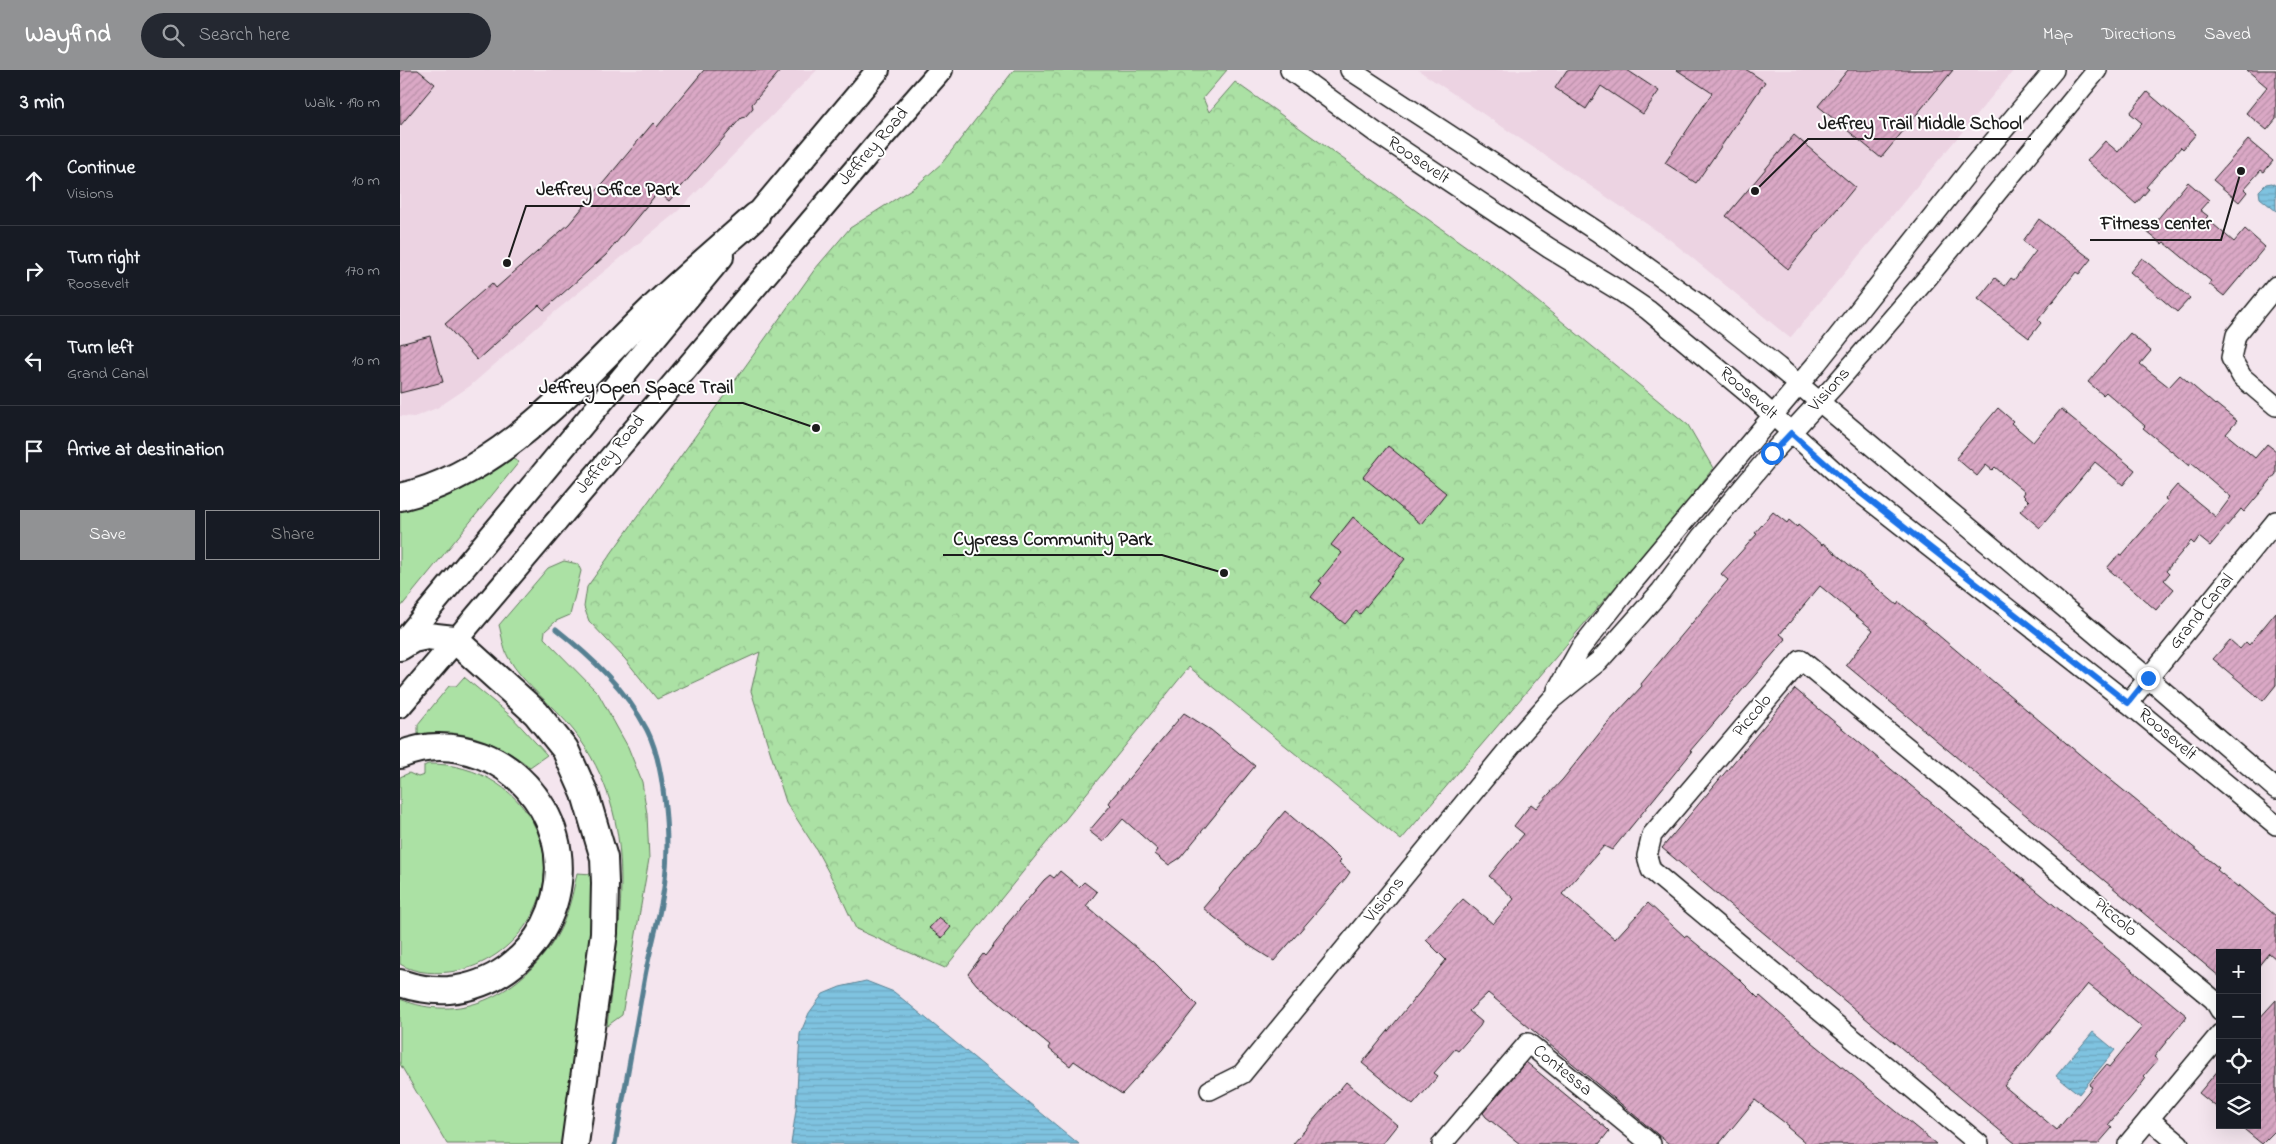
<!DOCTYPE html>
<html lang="en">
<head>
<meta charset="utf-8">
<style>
  :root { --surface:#171b24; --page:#242831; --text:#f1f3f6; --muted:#9ea1a6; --line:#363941; --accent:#919294 }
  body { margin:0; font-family:"Indie Flower",sans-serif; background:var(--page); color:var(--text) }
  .controls { position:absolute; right:15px; bottom:15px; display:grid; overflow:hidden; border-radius:0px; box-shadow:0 5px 20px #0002 }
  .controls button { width:45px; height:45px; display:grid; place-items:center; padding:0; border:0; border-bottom:1px solid var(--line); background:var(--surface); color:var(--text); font:25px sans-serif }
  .stop { position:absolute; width:15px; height:15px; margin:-11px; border:4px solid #1a73e8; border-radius:50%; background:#fff }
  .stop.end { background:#1a73e8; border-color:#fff; box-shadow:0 1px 5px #0008 }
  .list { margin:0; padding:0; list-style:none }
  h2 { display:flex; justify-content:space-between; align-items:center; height:65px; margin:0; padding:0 20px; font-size:21px }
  h2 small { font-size:16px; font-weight:400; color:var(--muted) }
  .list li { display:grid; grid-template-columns:32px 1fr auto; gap:15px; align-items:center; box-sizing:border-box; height:90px; padding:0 20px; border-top:1px solid var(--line) }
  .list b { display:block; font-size:19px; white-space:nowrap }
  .list p { margin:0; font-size:16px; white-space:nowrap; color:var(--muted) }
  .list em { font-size:16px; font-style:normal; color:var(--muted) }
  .actions { display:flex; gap:10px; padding:15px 20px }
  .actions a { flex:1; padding:11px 0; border:1px solid var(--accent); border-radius:0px; text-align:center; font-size:18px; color:var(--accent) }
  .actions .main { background:var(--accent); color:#fff }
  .icon { flex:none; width:28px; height:28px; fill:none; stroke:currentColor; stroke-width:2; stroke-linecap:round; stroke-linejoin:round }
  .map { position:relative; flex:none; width:1876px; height:1074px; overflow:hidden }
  header { display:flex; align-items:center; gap:30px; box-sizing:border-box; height:70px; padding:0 25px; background:var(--accent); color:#fff }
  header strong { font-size:24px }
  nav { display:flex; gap:28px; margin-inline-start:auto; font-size:18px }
  .search { width:350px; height:45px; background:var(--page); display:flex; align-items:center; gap:12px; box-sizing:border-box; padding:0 18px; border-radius:28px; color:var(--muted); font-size:19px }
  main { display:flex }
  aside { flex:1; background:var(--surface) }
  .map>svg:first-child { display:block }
  .built { fill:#ecd3e2 }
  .grass { fill:#abe1a4; stroke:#647e60 }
  .park { fill:url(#park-crowns); stroke:#647e60 }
  .water { fill:url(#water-rules); stroke:#578092 }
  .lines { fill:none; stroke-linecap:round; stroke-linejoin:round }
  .stream { stroke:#578092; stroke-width:5 }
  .building { fill:url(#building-hatch); stroke:#1c1c1c; fill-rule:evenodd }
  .minor-casing { stroke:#1c1c1c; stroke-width:22 }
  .major-casing { stroke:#1c1c1c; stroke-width:26 }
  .highway-casing { stroke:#1c1c1c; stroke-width:30 }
  .minor { stroke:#fff; stroke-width:19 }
  .major { stroke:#fff; stroke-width:22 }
  .highway { stroke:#fff; stroke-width:26 }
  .route { stroke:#1a73e8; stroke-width:6 }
  .labels { text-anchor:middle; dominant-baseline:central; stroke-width:4; stroke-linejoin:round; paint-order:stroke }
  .street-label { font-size:18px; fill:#1c1c1c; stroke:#fff }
  .leader { fill:none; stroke:#1c1c1c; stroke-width:2 }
  .callout-dot { fill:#1c1c1c; stroke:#fff; stroke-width:2 }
  .callout-label { font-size:19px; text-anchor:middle; font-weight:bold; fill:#1c1c1c; stroke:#fff; stroke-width:4; stroke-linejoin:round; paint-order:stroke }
</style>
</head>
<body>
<header>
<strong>Wayfind</strong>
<div class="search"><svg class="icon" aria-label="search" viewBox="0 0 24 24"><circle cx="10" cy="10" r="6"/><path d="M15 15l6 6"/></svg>Search here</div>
<nav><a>Map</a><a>Directions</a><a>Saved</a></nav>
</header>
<main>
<aside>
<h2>3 min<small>Walk · 190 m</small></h2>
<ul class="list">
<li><svg class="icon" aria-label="ahead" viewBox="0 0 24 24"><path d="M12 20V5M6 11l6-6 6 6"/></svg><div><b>Continue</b><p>Visions</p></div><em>10 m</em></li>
<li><svg class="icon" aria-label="right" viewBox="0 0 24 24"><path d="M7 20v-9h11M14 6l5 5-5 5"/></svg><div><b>Turn right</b><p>Roosevelt</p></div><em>170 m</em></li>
<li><svg class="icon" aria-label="left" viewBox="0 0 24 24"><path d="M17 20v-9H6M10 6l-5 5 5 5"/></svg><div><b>Turn left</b><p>Grand Canal</p></div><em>10 m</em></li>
<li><svg class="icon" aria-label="arrive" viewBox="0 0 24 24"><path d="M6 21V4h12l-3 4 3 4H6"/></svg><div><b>Arrive at destination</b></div></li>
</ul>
<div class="actions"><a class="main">Save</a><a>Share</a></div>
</aside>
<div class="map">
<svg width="1876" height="1074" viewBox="0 0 1876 1074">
  <defs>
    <pattern id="park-crowns" width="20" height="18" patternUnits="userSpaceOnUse" patternTransform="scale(1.25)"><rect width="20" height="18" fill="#abe1a4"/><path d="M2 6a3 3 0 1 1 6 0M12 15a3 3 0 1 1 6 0" fill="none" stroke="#93c08d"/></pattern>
    <pattern id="water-rules" width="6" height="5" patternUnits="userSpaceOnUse" patternTransform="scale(1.25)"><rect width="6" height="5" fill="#7fc3e0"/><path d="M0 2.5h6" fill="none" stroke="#6da7c0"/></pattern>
    <pattern id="building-hatch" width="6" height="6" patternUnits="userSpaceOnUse" patternTransform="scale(1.25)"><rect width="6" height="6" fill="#daa8c5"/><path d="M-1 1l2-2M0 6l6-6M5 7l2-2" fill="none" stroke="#ba90a9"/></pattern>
  </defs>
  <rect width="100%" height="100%" fill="#f4e5ee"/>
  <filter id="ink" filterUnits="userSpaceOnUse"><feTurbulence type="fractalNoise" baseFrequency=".02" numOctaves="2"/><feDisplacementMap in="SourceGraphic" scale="10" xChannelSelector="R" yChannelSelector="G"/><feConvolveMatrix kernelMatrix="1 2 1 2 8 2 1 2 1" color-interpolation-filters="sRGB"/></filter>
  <g filter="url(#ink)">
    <g class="built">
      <polygon points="0,0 417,0 278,141 151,245 70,316 37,338 14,347 0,346"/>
      <polygon points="1018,0 1614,0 1390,268 1269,169"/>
    </g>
    <g class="grass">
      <polygon points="113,389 119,392 0,538 0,441 53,423"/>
      <path d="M164,491L178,494L181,501L170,545L156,551L145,561L144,568L198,623L228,677L242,712L247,744L249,789L222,945L207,956C219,851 243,752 174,661C154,635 124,616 108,587C103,578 102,565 99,555L148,498Z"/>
      <path d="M64,607L112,647L147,685L130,697C94,670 63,658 18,664V654L49,616H56Z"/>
      <path d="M28,694C77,693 124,721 140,769C160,828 113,891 56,901C38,904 16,904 0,894V707L9,703L18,707L24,705V696Z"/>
      <path d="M177,803L193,804V855L162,1074H47L0,994V929C60,954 116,925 151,875C166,854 172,828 177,803Z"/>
    </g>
    <polygon class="park" points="614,0 827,0 803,28 809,42 835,12 1098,199 1288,355 1313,398 1294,424 1001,770 789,597 545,898 456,859 437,818 416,779 386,732 351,621 360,582 257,629 225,589 189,551 184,537 187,517 415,199 450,158 516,116 542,93"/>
    <g class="water">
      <polygon points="1872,113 1876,116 1876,141 1860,128 1859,121 1866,114"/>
      <polygon points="466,911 494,922 679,1074 391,1074 396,1040 400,964 409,943 423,924 440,917"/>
      <polygon points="1693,962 1715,980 1679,1024 1656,1006"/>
    </g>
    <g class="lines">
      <path class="stream" d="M156,559C191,587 226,619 247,660C265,695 270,770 265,809C262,841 251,874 245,906C235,962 225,1018 215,1074"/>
    </g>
    <g class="building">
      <polygon points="0,0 18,0 35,14 0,56"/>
      <polygon points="304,0 381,0 352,34 353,38 345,47 341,48 269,131 258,122 206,185 144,240 139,235 77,290 45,254 92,213 96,218 169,154 253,53 257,57"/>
      <polygon points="1167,0 1227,0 1259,21 1243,44 1201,16 1186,39 1155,18"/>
      <polygon points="1277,0 1347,0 1365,12 1296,113 1265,93 1312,23"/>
      <polygon points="1448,0 1553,0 1481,88 1418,36"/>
      <polygon points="1847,0 1876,0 1876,49 1867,60 1846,43 1867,17"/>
      <polygon points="1747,22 1796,64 1783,79 1781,77 1746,117 1749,119 1736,134 1687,91 1705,71 1718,82 1742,53 1730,43"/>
      <polygon points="1394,65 1455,117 1388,199 1326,146"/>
      <polygon points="1848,70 1873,91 1864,102 1861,100 1844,119 1847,122 1839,132 1813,110"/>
      <polygon points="1788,112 1809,130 1800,140 1808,146 1806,148 1834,172 1845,159 1865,177 1824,226 1809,214 1811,211 1764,172 1762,174 1747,162"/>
      <polygon points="1639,149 1691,189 1679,204 1676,202 1638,250 1641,253 1629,268 1578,229 1595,208 1605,216 1611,208 1614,210 1636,181 1623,171"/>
      <polygon points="1742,188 1790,228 1777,242 1730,202"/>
      <polygon points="1730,263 1751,281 1740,294 1769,317 1780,305 1815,335 1816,334 1837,351 1826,364 1855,388 1867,374 1876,381 1876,404 1844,442 1841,439 1810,476 1799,467 1794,474 1791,471 1766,501 1769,504 1764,510 1774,519 1756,540 1707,498 1719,484 1722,485 1768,431 1765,429 1777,415 1816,447 1831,427 1791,393 1789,396 1759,371 1743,358 1745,356 1706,322 1703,325 1688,312"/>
      <polygon points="30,266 43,312 0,323 0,274"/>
      <polygon points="1598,338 1613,351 1611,353 1633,372 1661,339 1735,400 1723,415 1695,392 1640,458 1620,441 1629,431 1623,425 1625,422 1595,397 1592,400 1586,395 1577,406 1556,388"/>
      <polygon points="988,376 1046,423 1021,454 963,407"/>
      <polygon points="1373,442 1387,453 1389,450 1397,457 1398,455 1422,475 1423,473 1497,535 1499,532 1691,694 1819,798 1817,800 1838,817 1839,815 1876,846 1876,889 1869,883 1857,898 1857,883 1820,883 1820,907 1446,595 1473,560 1420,516 1380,564 1386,569 1290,681 1292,682 1212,780 1204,776 1162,824 1215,869 1248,833 1285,867 1287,866 1339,909 1358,928 1360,926 1412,972 1536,1074 1407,1074 1387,1057 1389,1056 1355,1030 1319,1074 1269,1074 1088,923 1069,941 1082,952 1080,956 1058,981 1055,979 1034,1003 1038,1006 1013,1035 962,993 1046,890 1026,870 1028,867 1063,829 1093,854 1114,829 1089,806 1124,764 1114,756 1131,734 1136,738 1163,709 1206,655 1242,616 1241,614 1328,510 1321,504 1357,464 1355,463"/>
      <polygon points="953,447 1005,489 960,544 956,541 945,554 911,527 922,513 919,511 942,483 931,475"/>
      <polygon points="1876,542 1876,615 1863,631 1813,589 1830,570 1840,579 1846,572 1849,575"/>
      <path d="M1395,619L1787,946L1754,987L1758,990L1744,1006L1746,1008L1737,1020L1708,1055L1712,1058L1698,1074H1616L1262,778ZM1688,914L1742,957L1709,997L1706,995L1689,1015L1692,1017L1657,1060L1604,1016Z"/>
      <polygon points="784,643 811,660 855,696 780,788 769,795 755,784 758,780 723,749 703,772 689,761 711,735 709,733 713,727"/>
      <polygon points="885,741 928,778 941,791 939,793 950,802 946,808 874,891 847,874 803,838"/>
      <polygon points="660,801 679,817 684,812 697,822 686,836 753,891 797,935 762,980 722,1024 674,991 670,996 648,978 650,975 577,915 568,904 583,884 585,886 604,862 603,861 607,854 644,810 650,805 654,808"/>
      <polygon points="539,847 551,857 542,868 529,858"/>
      <polygon points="1876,930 1876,1060 1862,1074 1839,1055 1857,1055 1857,951"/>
      <polygon points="1126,992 1206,1058 1209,1061 1199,1074 1120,1074 1086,1047 1083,1043"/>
      <polygon points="1820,998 1820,1040 1799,1023"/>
      <polygon points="946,1012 997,1055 982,1074 893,1074"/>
    </g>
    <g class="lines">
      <g class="minor-casing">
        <g id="minor">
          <polyline points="890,0 975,62 1149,178 1220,221 1248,240 1356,330 1444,410 1728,633 1876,755"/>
          <polyline points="950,0 1198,162 1304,238 1378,297 1748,608 1876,719"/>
          <polyline points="1876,216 1836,265 1831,288 1842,307 1876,336"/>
          <polyline points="1157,620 1180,579 1233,512 1417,293 1573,96 1654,0"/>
          <polyline points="1728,633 1876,451"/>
          <polyline points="810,1020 842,1004 1120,665 1152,629 1199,591 1261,521 1301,467 1372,383 1433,317 1528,207 1697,0"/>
          <polyline points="1749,1049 1779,1074"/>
          <polyline points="1042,1074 1128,973 1251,1074"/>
          <polyline points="1579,1074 1251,800 1247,786 1252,765 1401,590 1814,930 1820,940"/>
          <polyline points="1728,1074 1820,964"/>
        </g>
      </g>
      <g class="major-casing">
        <g id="major">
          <polyline points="344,160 478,0"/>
          <polyline points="0,575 322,187"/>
          <polyline points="0,636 485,64 541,0"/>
        </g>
      </g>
      <g class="highway-casing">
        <g id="highway">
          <path d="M0,427C101,404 177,312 249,242C283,209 320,178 356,146"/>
          <polyline points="0,577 13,569 27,566 54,569 136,643 165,679 185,724 204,788 205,813 204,863 175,1074"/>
          <path d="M0,685C26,674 55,675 81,685C108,695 128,714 143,739C186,814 137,912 49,920C33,921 15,918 0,913"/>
        </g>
      </g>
      <use href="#minor" class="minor"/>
      <use href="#major" class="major"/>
      <use href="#highway" class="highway"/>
    </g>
  </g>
  <g class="lines" filter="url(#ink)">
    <polyline class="route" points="1372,383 1391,363 1444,410 1728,633 1748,608"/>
  </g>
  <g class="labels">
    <g class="street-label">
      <text transform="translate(474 77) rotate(-49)">Jeffrey Road</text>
      <text transform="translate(1018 91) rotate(34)">Roosevelt</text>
      <text transform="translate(1430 320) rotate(-48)">Visions</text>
      <text transform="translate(1348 324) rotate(41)">Roosevelt</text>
      <text transform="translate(211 385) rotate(-50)">Jeffrey Road</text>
      <text transform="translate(1802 542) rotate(-51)">Grand Canal</text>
      <text transform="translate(1353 646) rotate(-50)">Piccolo</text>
      <text transform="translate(1767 665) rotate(40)">Roosevelt</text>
      <text transform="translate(985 830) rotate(-51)">Visions</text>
      <text transform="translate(1715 848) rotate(39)">Piccolo</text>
      <text transform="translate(1162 1001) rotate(39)">Contessa</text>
    </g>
  </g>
  <path class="leader" d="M1355 121L1408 69H1631M107 193L126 136H290M1841 101L1821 170H1690M416 358L343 333H129M824 503L762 485H543"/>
  <g class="callout-dot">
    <circle cx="1355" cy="121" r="5"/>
    <circle cx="107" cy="193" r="5"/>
    <circle cx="1841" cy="101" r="5"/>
    <circle cx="416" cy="358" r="5"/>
    <circle cx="824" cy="503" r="5"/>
  </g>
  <g class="callout-label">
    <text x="1520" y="59">Jeffrey Trail Middle School</text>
    <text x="208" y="125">Jeffrey Office Park</text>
    <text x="1756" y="159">Fitness center</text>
    <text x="236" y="323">Jeffrey Open Space Trail</text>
    <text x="653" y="475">Cypress Community Park</text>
  </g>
</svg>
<div class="controls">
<button>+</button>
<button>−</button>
<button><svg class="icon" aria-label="locate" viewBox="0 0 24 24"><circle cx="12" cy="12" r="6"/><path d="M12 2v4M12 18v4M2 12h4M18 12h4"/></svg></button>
<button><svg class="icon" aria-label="layers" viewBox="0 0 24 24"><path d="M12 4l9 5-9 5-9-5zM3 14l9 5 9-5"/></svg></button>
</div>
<div class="stop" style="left:1372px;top:383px"></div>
<div class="stop end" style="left:1748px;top:608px"></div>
</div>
</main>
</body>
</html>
